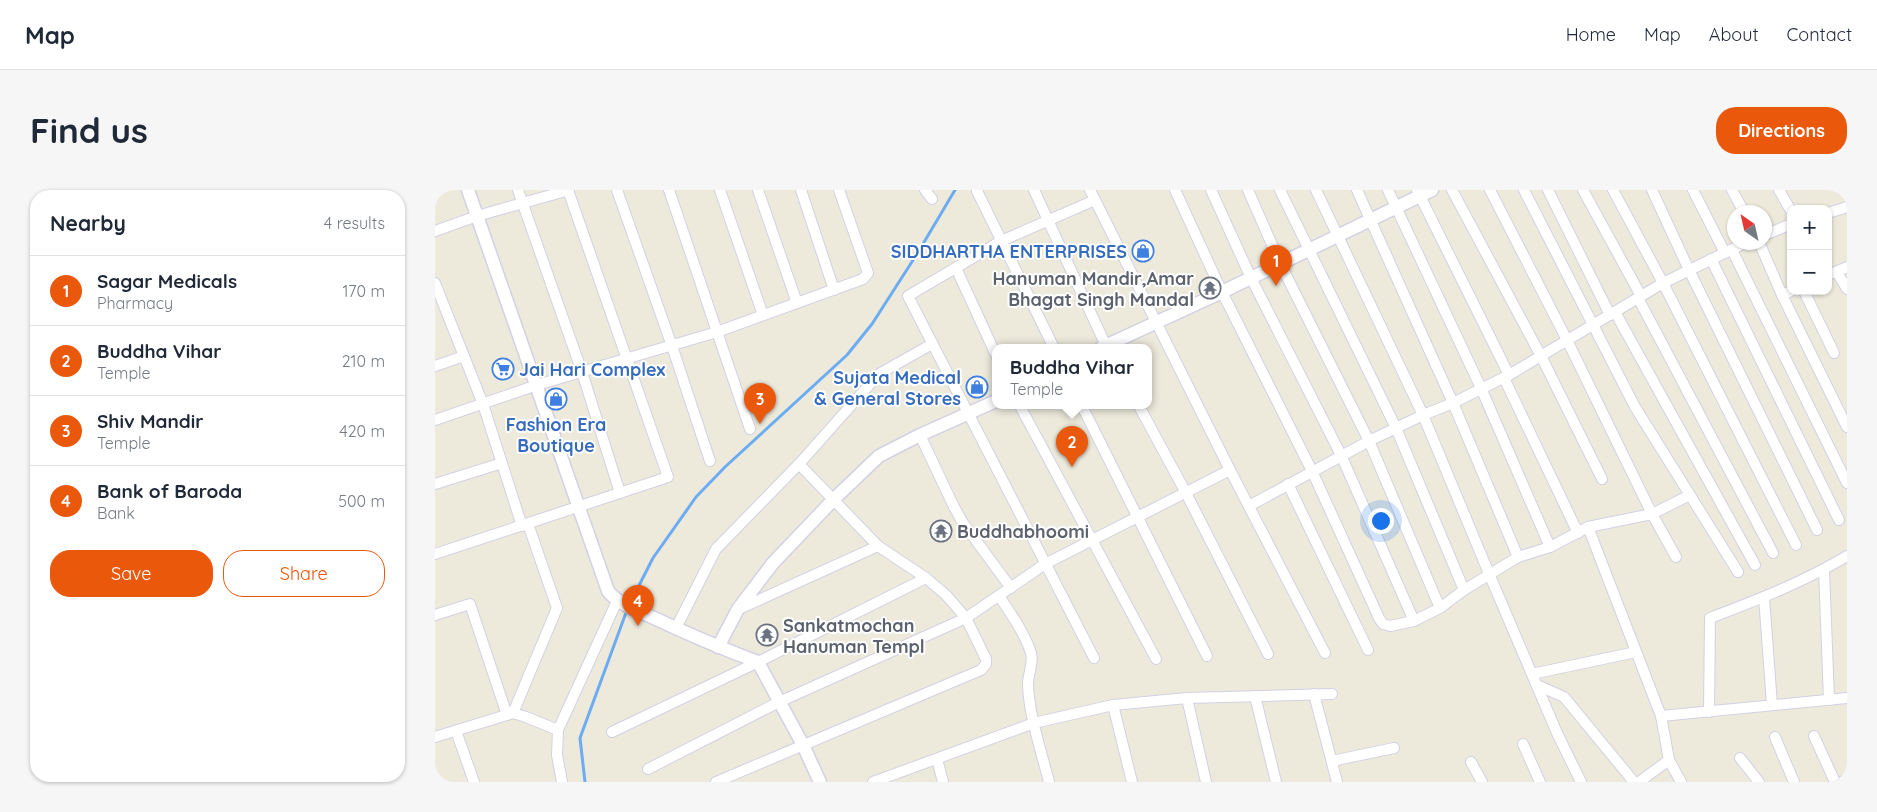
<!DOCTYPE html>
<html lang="en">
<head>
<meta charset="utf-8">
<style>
  :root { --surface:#fff; --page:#f6f6f7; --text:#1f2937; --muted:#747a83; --line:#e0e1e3; --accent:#ea580c }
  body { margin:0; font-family:Quicksand,sans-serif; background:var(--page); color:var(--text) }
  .controls { position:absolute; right:15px; top:15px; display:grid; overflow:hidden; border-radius:10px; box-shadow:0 1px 4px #0004 }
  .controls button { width:45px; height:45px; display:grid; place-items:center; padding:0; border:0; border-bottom:1px solid var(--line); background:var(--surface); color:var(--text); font:25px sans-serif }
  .compass { position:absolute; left:1292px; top:15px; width:45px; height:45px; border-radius:50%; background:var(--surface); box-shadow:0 1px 4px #0004; rotate:326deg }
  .you { position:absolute; left:945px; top:330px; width:18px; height:18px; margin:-12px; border:4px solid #fff; border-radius:50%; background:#1a73e8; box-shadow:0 0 0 8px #1a73e833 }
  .badge { display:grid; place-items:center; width:32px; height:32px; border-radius:50%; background:var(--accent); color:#fff; font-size:16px; font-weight:700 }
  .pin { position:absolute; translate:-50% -41px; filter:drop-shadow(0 1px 2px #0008) }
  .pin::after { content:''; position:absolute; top:26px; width:18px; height:15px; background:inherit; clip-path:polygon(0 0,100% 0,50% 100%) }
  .popup { position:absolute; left:557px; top:154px; width:160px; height:65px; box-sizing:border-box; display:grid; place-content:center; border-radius:10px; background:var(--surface); filter:drop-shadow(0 1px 4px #0005); font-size:16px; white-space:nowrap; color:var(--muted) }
  .popup b { font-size:19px; color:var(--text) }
  .popup::after { content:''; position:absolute; left:50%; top:100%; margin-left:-10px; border:10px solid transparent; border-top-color:var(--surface) }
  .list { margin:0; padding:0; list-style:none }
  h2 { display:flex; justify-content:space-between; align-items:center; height:65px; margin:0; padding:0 20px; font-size:21px }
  h2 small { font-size:16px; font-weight:400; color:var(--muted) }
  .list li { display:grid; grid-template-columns:32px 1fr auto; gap:15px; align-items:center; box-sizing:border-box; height:70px; padding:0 20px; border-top:1px solid var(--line) }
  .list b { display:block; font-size:19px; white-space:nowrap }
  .list p { margin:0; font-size:16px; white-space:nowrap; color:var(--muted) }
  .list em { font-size:16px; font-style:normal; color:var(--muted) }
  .actions { display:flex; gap:10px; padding:15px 20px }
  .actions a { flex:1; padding:11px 0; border:1px solid var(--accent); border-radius:20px; text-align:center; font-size:18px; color:var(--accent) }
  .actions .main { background:var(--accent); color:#fff }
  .map { position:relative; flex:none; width:1412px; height:592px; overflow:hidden; border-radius:20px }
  header { display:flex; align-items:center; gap:30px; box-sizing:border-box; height:70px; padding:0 25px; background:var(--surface); border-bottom:1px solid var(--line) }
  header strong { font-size:24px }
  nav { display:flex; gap:28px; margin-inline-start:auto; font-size:18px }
  .intro { display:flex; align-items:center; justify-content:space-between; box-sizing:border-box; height:120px; padding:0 30px }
  h1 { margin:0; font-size:35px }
  .button { padding:12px 22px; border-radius:20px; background:var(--accent); color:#fff; font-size:18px; font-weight:700 }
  main { display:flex; gap:30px; padding:0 30px }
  aside { flex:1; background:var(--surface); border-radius:20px; box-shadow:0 1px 4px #0004 }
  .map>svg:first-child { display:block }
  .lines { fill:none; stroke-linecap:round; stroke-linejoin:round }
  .stream { stroke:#6cacf2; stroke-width:3 }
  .minor-casing { stroke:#d2d1e4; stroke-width:12 }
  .tertiary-casing { stroke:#d2d1e4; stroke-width:15 }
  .minor { stroke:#fff; stroke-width:10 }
  .tertiary { stroke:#fff; stroke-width:12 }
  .labels { text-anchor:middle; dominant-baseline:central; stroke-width:4; stroke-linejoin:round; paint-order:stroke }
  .shop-label { font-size:18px; font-weight:bold; fill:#366cbe; stroke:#fff; text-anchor:end }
  .worship-label { font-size:18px; font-weight:bold; fill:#5b616d; stroke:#fff; text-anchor:start }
</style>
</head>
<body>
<header>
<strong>Map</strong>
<nav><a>Home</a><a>Map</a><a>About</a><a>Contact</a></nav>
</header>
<div class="intro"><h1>Find us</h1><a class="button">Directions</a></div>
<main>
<aside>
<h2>Nearby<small>4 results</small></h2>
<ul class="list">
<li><span class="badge">1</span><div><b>Sagar Medicals</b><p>Pharmacy</p></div><em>170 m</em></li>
<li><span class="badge">2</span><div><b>Buddha Vihar</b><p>Temple</p></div><em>210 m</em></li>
<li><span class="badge">3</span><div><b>Shiv Mandir</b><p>Temple</p></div><em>420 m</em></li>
<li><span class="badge">4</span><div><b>Bank of Baroda</b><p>Bank</p></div><em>500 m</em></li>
</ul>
<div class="actions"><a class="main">Save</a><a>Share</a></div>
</aside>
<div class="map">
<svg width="1412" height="592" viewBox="0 0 1412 592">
  <rect width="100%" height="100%" fill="#edeadc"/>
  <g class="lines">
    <g class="stream">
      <polyline points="194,415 218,368 261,307 290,277 412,165 437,134 482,64 520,0"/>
      <polyline points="150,592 145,548 192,420"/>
    </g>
    <g class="minor-casing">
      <g id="minor">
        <polyline points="83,0 147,182 185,303"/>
        <polyline points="182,0 237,156 275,271"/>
        <polyline points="234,0 315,239"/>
        <polyline points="285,0 328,125"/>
        <polyline points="323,0 362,113"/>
        <polyline points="366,0 399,100"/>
        <polyline points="490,0 497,9"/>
        <polyline points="599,0 672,158"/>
        <polyline points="655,0 795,280 890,463"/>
        <polyline points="740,0 787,102 877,281 944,428 948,434 955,436 979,431 1005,418 1029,400 1083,367 1115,357 1153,337 1217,324 1255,305"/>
        <polyline points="776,0 816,88 906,265 979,431"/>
        <polyline points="813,0 845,73 934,251 1005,418"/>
        <polyline points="845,0 961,238 1029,400"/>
        <polyline points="881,0 988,225 1055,386 1122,543 1146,592"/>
        <polyline points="922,0 1018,213 1083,367"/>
        <polyline points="953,0 1046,198 1115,357"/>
        <polyline points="982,0 1074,185"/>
        <polyline points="1017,0 1106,166 1167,289"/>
        <polyline points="1055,0 1132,150 1217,324 1241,367"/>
        <polyline points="1089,0 1200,217 1303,382"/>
        <polyline points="1113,0 1175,125"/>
        <polyline points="1148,0 1206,106"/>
        <polyline points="1178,0 1228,93 1361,355"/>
        <polyline points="1217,0 1254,80 1382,340"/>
        <polyline points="1258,0 1290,63"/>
        <polyline points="1297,0 1309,22"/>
        <polyline points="1344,0 1356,21"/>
        <polyline points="542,1 619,158"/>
        <polyline points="1393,23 1412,17"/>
        <polyline points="0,41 42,26 134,0"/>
        <polyline points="1330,45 1356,34"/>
        <polyline points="1324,52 1347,105 1412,237"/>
        <polyline points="1297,60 1412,293"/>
        <polyline points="1276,69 1404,330"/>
        <polyline points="521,78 561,165"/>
        <polyline points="1402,82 1412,99"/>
        <polyline points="1393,85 1412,77"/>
        <polyline points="0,93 48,214 87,336"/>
        <polyline points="1369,101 1399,163"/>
        <polyline points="1347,105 1356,101"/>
        <polyline points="1203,108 1338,363"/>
        <polyline points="1180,122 1320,375"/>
        <polyline points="0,176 29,166"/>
        <polyline points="1069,188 1143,343"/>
        <polyline points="585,216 721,469"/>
        <polyline points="647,216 772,466"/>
        <polyline points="704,216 751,303 833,464"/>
        <polyline points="0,230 102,195 282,142 428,89 433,83 404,0"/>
        <polyline points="485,245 519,317 528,333 576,398"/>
        <polyline points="0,294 67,273"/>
        <polyline points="853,294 933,460"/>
        <polyline points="814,316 934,251 988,225 1018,213 1074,185 1228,93 1312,52"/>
        <polyline points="1153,337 1226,526 1234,570 1246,592"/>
        <polyline points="0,364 233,287 133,0"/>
        <polyline points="1389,380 1394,510"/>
        <path d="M564,406C576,424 589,442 596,463C599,474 593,483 593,494C594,526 606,560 614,592"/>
        <polyline points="1329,407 1337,515"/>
        <polyline points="304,419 443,356"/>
        <polyline points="0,425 35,414 72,525"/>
        <polyline points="241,438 281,359 364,274 444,184 497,154"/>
        <polyline points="659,468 473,106 566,51 660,10"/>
        <polyline points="1097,484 1201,462"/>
        <polyline points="1102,495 1129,507 1199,592"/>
        <polyline points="879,504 902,592"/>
        <polyline points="820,506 841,592"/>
        <polyline points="752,508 771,592"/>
        <polyline points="678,515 697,592"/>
        <path d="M1274,522L1275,428C1322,410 1369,392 1412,366"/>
        <polyline points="78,523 122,418 93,334"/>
        <polyline points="1226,526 1412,508"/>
        <polyline points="123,540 122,565 127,592"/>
        <polyline points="21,541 39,592"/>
        <polyline points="177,542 323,472 491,388"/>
        <polyline points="1379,546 1400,592"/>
        <polyline points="0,547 78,523 91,527 123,540 182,411"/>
        <polyline points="1340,547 1359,592"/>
        <polyline points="1088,554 1105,592"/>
        <polyline points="1305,568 1324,592"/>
        <polyline points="502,569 508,592"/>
        <polyline points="897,571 959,558"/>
        <polyline points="1036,572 1047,592"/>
        <polyline points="213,579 344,512 531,428 610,374 795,280"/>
        <polyline points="281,592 546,480 551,474 551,469 531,428 511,405 491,388 443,356 364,274"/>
        <polyline points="438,592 599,533 678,515 752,508 897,504"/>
        <polyline points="1204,592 1234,570"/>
        <polyline points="1407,592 1412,589"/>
      </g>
    </g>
    <g class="tertiary-casing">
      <g id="tertiary">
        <path d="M33,0L173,401C184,415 203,421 219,428C253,444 288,459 323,472L368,555L385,592"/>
        <polyline points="666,158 787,102 997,0"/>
        <polyline points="283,457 303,419 338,373 399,309 444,266 485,245 561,211"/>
      </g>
    </g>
    <use href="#minor" class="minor"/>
    <use href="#tertiary" class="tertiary"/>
  </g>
  <defs>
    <g id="shop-ring" transform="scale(1.125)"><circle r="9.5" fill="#fff" stroke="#3f7fe0" stroke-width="1.5"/><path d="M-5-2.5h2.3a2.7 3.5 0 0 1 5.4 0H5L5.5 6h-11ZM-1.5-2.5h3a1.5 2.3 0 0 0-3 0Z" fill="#3f7fe0"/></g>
    <g id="temple-ring" transform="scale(1.125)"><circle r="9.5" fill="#fff" stroke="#6b7280" stroke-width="1.5"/><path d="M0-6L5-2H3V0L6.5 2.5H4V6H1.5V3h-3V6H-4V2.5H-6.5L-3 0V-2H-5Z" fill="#6b7280"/></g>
    <g id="supermarket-ring" transform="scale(1.125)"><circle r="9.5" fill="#fff" stroke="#3f7fe0" stroke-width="1.5"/><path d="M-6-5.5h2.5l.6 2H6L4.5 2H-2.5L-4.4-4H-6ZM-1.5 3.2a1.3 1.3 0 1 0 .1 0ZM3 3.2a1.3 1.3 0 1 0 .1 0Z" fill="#3f7fe0"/></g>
  </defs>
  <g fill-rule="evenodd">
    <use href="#shop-ring" x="708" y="61"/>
    <use href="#temple-ring" x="775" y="98"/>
    <use href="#supermarket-ring" x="68" y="179"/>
    <use href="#shop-ring" x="542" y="197"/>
    <use href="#shop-ring" x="121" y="209"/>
    <use href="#temple-ring" x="506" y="341"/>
    <use href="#temple-ring" x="332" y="445"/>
  </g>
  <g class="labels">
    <g class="shop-label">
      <text x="692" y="61">SIDDHARTHA ENTERPRISES</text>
      <text x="84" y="179" text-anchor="start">Jai Hari Complex</text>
      <text x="526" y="187">Sujata Medical<tspan x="526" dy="21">&amp; General Stores</tspan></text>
      <text x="121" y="234" text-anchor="middle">Fashion Era<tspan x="121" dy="21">Boutique</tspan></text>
    </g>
    <g class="worship-label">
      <text x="759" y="88" text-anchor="end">Hanuman Mandir,Amar<tspan x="759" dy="21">Bhagat Singh Mandal</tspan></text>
      <text x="522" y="341">Buddhabhoomi</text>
      <text x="348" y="435">Sankatmochan<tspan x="348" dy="21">Hanuman Templ</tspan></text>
    </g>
  </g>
</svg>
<div class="controls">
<button>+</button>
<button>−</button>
</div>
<svg class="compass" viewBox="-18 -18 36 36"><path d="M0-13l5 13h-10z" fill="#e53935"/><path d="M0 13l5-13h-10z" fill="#747a83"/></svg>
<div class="you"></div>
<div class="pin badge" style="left:841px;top:96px">1</div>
<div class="pin badge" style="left:637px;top:277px">2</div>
<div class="popup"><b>Buddha Vihar</b>Temple</div>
<div class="pin badge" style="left:325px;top:234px">3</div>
<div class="pin badge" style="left:203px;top:436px">4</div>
</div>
</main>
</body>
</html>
